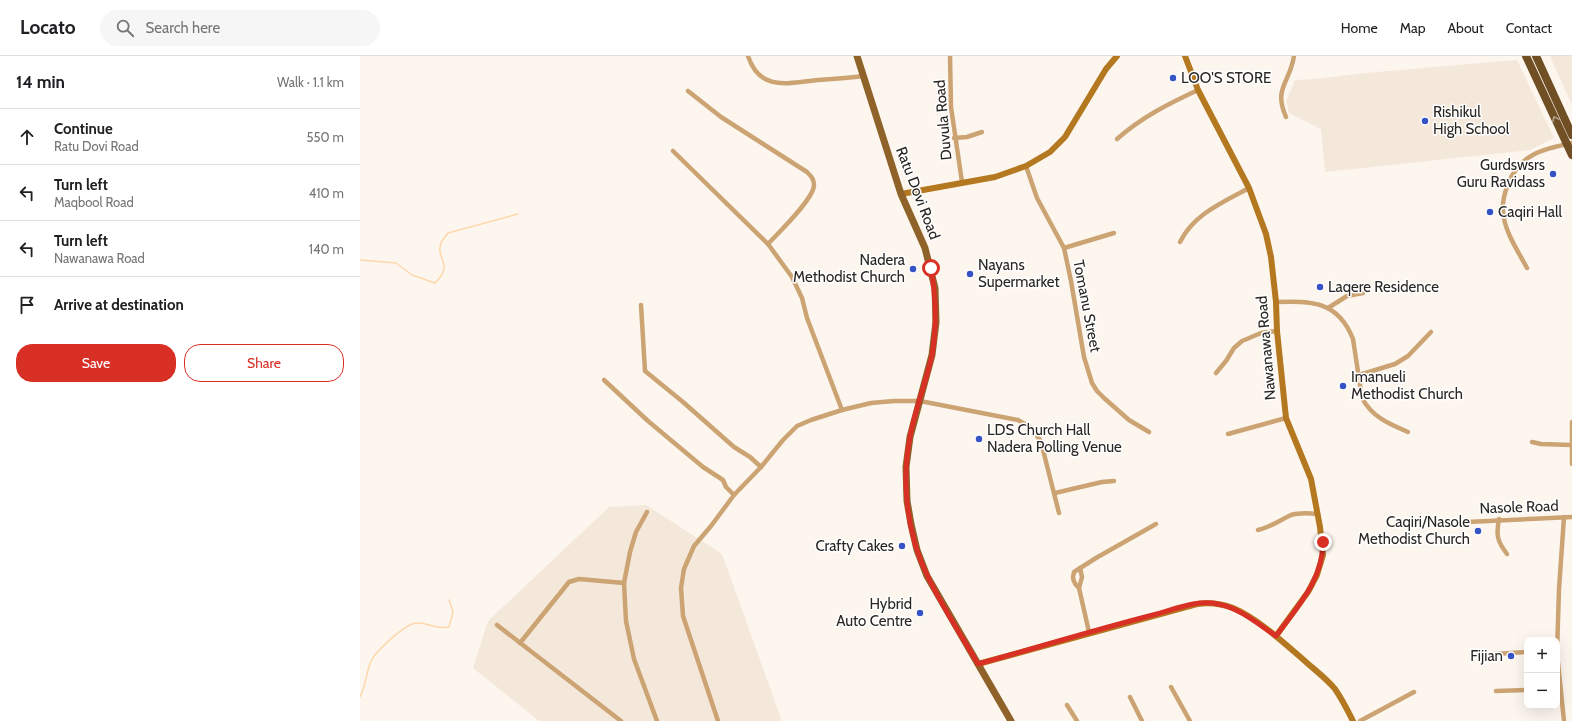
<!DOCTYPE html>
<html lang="en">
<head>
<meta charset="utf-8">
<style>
  :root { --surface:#fff; --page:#f6f6f6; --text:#202124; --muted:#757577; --line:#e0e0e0; --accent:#d93025 }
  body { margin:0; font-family:Cabin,sans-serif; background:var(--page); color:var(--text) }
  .controls { position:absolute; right:12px; bottom:12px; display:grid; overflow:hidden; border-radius:8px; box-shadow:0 4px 16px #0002 }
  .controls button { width:36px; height:36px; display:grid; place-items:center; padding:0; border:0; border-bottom:1px solid var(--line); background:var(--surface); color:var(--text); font:20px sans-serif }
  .stop { position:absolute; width:12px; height:12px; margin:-9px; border:3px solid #d93025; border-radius:50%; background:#fff }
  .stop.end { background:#d93025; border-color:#fff; box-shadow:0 1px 4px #0008 }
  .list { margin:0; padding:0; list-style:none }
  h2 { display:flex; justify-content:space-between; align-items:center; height:52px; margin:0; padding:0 16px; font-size:17px }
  h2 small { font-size:13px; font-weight:400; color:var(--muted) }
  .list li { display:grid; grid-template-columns:26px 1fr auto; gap:12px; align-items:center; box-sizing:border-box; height:56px; padding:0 16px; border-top:1px solid var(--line) }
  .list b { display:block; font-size:15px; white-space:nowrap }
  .list p { margin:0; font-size:13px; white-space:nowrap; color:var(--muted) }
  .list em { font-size:13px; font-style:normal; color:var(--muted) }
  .actions { display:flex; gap:8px; padding:12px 16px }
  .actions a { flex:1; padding:9px 0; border:1px solid var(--accent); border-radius:16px; text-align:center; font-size:14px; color:var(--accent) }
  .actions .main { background:var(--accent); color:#fff }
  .icon { flex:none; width:22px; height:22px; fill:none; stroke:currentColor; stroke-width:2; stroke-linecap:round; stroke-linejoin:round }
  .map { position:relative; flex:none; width:1212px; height:665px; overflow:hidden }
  header { display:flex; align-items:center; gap:24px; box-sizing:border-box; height:56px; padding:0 20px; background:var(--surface); border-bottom:1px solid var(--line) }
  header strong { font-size:19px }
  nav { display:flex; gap:22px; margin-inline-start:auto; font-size:14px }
  .search { width:280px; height:36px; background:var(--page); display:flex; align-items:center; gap:10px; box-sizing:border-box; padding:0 14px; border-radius:22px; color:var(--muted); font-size:15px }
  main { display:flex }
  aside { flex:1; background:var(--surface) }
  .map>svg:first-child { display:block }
  .built { fill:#f4e8db }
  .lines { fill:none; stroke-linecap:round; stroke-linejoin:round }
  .stream { stroke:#fed7ab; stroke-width:1.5 }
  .street { stroke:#cca372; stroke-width:4.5 }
  .secondary { stroke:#b47820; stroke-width:6 }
  .primary { stroke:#8e6229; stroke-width:7 }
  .highway { stroke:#704f25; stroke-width:8 }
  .oneway { stroke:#b09e87 }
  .route { stroke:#d93025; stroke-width:5 }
  .poi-dot { fill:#3653c5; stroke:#fff; stroke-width:1.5 }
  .labels { text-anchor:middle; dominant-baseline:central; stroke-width:3; stroke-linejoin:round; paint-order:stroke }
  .poi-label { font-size:15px; fill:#292724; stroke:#fff; text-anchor:start }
  .street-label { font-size:15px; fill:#292724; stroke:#fff }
</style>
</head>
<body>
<header>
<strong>Locato</strong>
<div class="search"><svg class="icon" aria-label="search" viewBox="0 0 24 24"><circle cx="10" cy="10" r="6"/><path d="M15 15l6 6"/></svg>Search here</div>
<nav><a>Home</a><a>Map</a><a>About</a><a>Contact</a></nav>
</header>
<main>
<aside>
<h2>14 min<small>Walk · 1.1 km</small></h2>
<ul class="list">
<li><svg class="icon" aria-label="ahead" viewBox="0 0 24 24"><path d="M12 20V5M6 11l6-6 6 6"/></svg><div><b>Continue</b><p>Ratu Dovi Road</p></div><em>550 m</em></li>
<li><svg class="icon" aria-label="left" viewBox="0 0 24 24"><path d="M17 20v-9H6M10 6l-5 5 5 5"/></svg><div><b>Turn left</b><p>Maqbool Road</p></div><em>410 m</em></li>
<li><svg class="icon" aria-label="left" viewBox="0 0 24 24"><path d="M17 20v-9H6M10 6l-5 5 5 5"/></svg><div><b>Turn left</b><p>Nawanawa Road</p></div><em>140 m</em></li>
<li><svg class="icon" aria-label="arrive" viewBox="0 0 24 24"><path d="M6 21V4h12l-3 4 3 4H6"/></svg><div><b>Arrive at destination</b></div></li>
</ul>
<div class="actions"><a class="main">Save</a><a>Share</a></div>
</aside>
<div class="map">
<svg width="1212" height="665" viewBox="0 0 1212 665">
  <rect width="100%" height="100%" fill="#fdf6ef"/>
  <g class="built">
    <polygon points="1190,0 1212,0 1212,49"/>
    <polygon points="1157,4 1194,82 1170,94 965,116 961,73 929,57 926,45 935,24 955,23 1005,17"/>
    <polygon points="286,449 362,498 422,665 179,665 113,612 128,565 249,451"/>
  </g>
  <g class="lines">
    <g class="stream">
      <path d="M0,204L36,207L52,219L75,227C95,207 75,204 81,187C82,184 86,180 88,177L158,158"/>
      <path d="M0,641C6,630 6,617 11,605C16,595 45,568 56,567C68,566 75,574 89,571L93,556L89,544"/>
    </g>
    <g class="street">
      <path d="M388,0C400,36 428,27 458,24C473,23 488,22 504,20"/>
      <polyline points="590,0 591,51 602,126"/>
      <path d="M328,35L361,61L447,116C451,120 454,123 454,129C454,143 418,177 408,188"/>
      <path d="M926,61C913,32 930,27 934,0"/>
      <polyline points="594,82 607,81 622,76"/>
      <path d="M757,83C782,61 808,48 838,34"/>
      <polyline points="313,95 408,188 432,221 442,242 447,262 482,354"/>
      <polyline points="666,110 677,142 704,192 711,225 724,301 732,327 737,335 744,342 769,364 789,376"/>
      <path d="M820,186C834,158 862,147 889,132"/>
      <polyline points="704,192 754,177"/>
      <path d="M1167,212C1158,195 1144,175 1143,155C1142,147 1145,136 1148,128C1160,98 1183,93 1212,87"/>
      <path d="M916,246C952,245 978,245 993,283L1002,342C1012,361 1029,368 1048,376"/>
      <polyline points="281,249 285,315 323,346 374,391 390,401 401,411"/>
      <polyline points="968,252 987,240 1003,237"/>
      <polyline points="856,317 866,305 874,292 882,285 901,277 917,275"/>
      <polyline points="999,319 1035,308 1048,300 1071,276"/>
      <polyline points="244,324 288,365 343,411 363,424 366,431 374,439"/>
      <polyline points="1212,366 1212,408"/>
      <polyline points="868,378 926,362"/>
      <polyline points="1172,386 1181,388 1211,389"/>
      <polyline points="695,437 742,426 754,425"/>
      <polyline points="287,456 276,476 270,496 264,527 266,565 274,603 297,665"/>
      <path d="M1139,463C1136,479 1137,485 1147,498"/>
      <polyline points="1107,466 1212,461"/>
      <path d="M898,474C911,471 920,464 931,459C940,456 949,457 958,458"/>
      <polyline points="719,532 722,521 720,512"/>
      <polyline points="137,569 261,665"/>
      <path d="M729,576L719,532C714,528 712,522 714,516L736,502L796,468"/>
      <polyline points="160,587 209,526 219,523 264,527"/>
      <polyline points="1119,599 1167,596"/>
      <polyline points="811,631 830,665"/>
      <polyline points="1136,635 1167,634"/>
      <polyline points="770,641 782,665"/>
      <polyline points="707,649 717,665"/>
      <polyline points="358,665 323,560 321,532 324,513 334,490 351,470 374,439 401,411 423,384 437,370 451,364 482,354 511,347 534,345 560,345 658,364 672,372 681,386 699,457"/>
      <polyline points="1000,665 1054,636"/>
      <polyline points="1204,665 1197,597 1199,533 1204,461"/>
    </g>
    <g class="secondary">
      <polyline points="825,0 838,34 889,132 906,178 911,201 916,246 917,275 926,362 951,423 960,471 963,499 957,519 948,536 916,580"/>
      <polyline points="541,138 635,121 666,110 690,96 705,81 746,13 757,0"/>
      <path d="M618,608L837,548C850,546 860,547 873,552C899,563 925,588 946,606C956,615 967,623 975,633C982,643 988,655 993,665"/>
    </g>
    <polyline class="primary" points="497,0 541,138 565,192 575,232 576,266 572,299 550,381 546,411 547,445 551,468 557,494 567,520 651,665"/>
    <g class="highway">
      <polyline points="1166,0 1212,99"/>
      <polyline points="1176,0 1212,79"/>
    </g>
  </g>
  <defs><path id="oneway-chevron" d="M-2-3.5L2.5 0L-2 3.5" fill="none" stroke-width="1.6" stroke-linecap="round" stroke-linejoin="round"/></defs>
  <use class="oneway" href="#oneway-chevron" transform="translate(1195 63) rotate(-115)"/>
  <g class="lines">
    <path class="route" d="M571,212C576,241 577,270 572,299C566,327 555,353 550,381C541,427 547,479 568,521C582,550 601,579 618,608C676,592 734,574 793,559C813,554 837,543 858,548C880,552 898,568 916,580C937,551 963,524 963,486"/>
  </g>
  <g class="poi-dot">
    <circle cx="813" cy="22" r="4"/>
    <circle cx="1065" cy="65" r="4"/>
    <circle cx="1193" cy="118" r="4"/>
    <circle cx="1130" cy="156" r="4"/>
    <circle cx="553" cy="213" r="4"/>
    <circle cx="610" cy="218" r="4"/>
    <circle cx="960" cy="231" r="4"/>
    <circle cx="983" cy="330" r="4"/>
    <circle cx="619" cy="383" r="4"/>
    <circle cx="1118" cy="475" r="4"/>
    <circle cx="542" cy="490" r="4"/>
    <circle cx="560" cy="557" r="4"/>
    <circle cx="1151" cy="600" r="4"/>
  </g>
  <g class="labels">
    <g class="poi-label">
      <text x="821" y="22">LOO'S STORE</text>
      <text x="1073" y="56">Rishikul<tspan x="1073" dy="17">High School</tspan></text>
      <text x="1185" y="109" text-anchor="end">Gurdswsrs<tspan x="1185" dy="17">Guru Ravidass</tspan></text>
      <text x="1138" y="156">Caqiri Hall</text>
      <text x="545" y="204" text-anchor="end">Nadera<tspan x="545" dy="17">Methodist Church</tspan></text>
      <text x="618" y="209">Nayans<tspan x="618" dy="17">Supermarket</tspan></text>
      <text x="968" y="231">Laqere Residence</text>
      <text x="991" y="321">Imanueli<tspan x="991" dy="17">Methodist Church</tspan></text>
      <text x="627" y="374">LDS Church Hall<tspan x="627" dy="17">Nadera Polling Venue</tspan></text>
      <text x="1110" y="466" text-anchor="end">Caqiri/Nasole<tspan x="1110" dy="17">Methodist Church</tspan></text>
      <text x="534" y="490" text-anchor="end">Crafty Cakes</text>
      <text x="552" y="548" text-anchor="end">Hybrid<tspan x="552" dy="17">Auto Centre</tspan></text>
      <text x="1143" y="600" text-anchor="end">Fijian</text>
    </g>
    <g class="street-label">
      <text transform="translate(583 64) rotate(-95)">Duvula Road</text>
      <text transform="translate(558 137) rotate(69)">Ratu Dovi Road</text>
      <text transform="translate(727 250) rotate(79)">Tomanu Street</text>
      <text transform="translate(906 292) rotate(-95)">Nawanawa Road</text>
      <text transform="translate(1159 451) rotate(-2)">Nasole Road</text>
    </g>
  </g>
</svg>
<div class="controls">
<button>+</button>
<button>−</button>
</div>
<div class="stop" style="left:571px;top:212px"></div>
<div class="stop end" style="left:963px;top:486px"></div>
</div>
</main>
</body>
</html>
